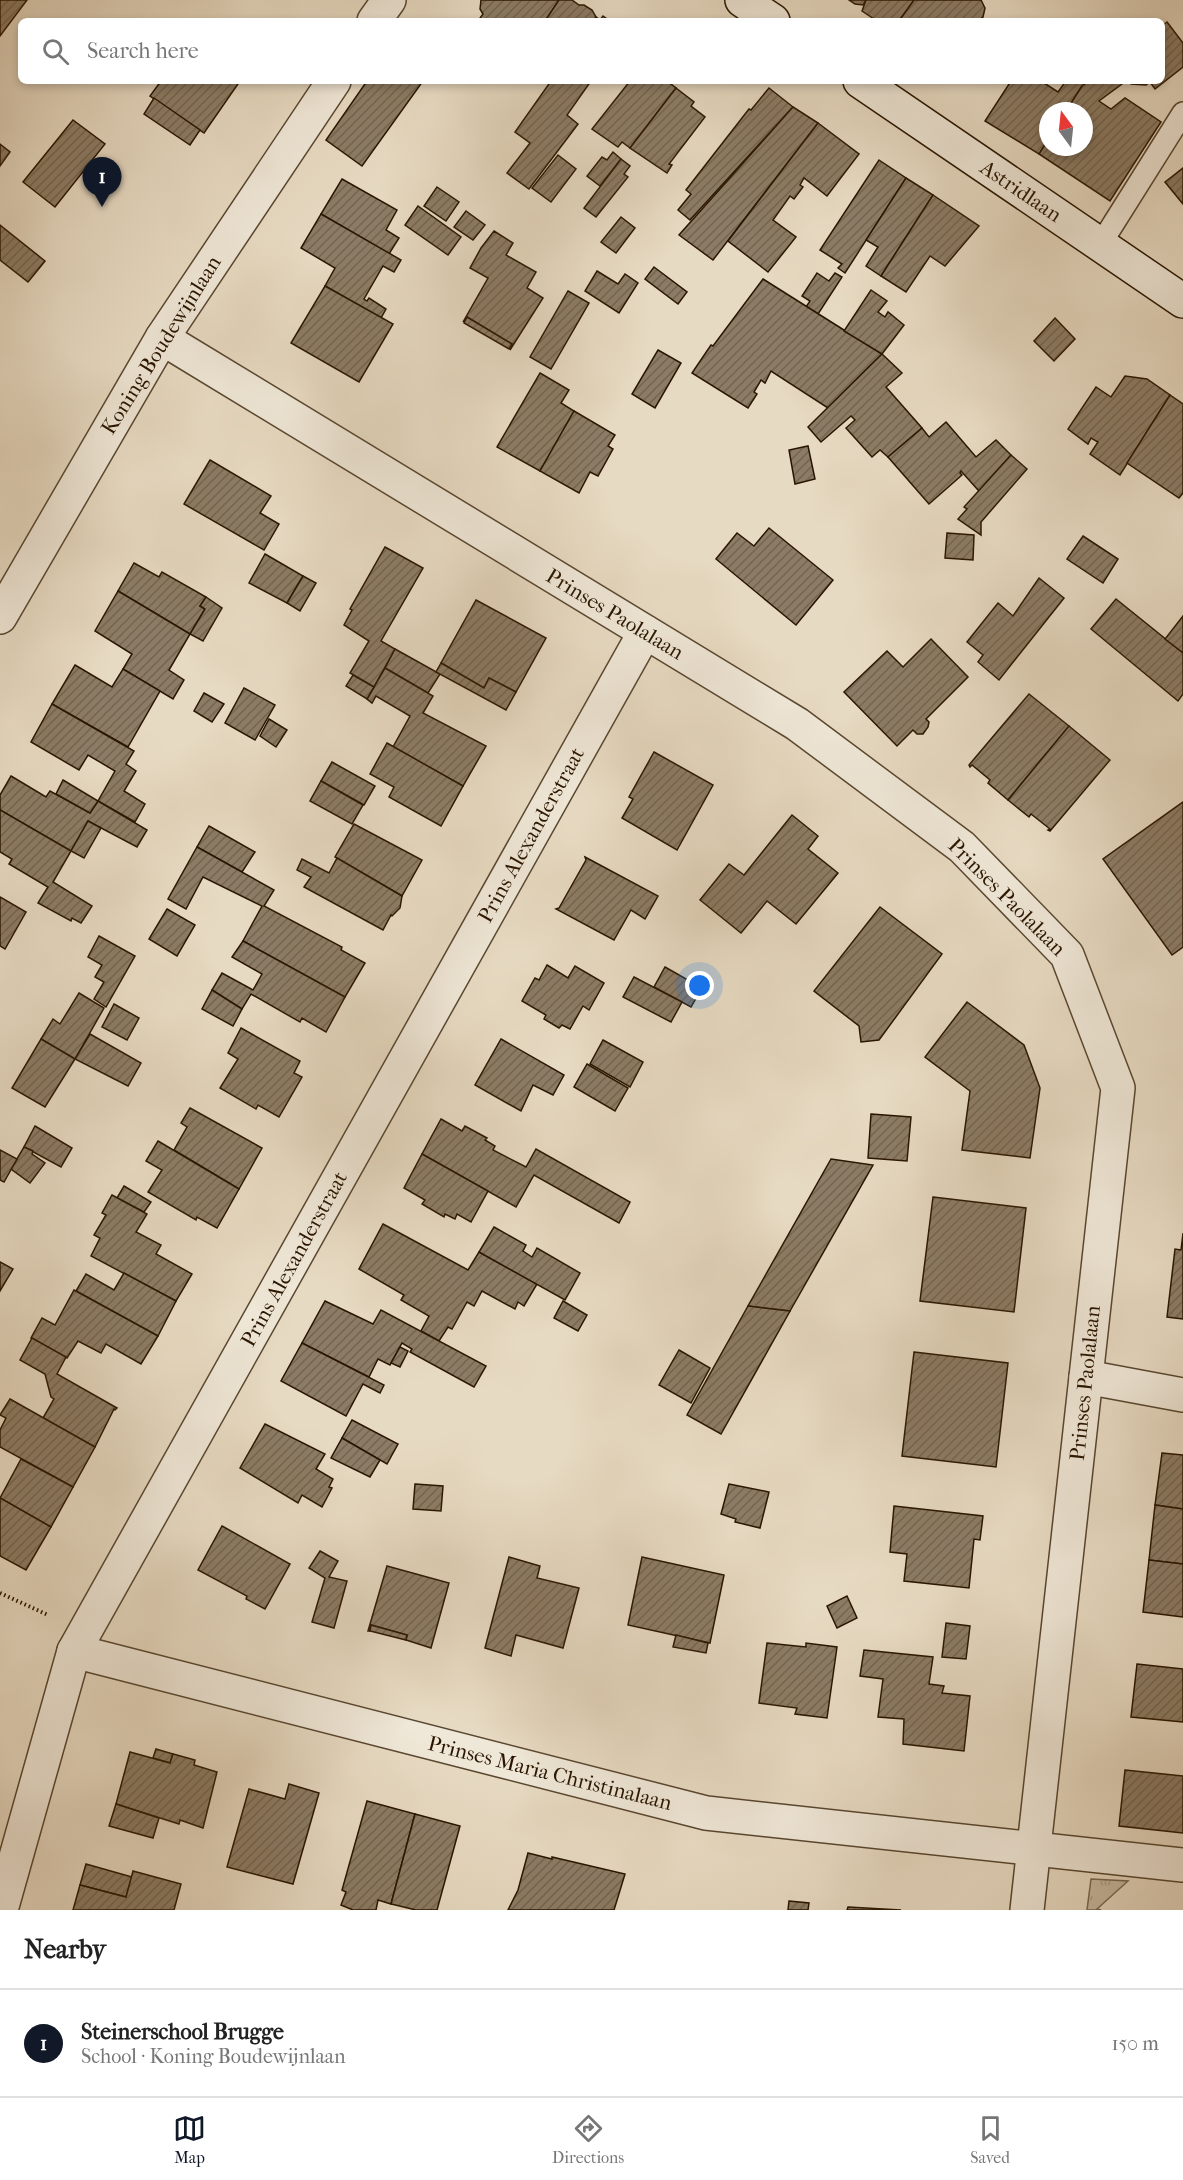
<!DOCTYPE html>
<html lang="en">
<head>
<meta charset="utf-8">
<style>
  :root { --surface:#fff; --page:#f2f2f2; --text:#222; --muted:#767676; --line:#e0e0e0; --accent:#111827 }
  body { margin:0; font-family:"IM FELL French Canon",serif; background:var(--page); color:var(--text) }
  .compass { position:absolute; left:1039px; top:102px; width:54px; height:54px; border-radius:50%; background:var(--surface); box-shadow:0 3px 9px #0003; rotate:345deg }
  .you { position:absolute; left:700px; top:986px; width:21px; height:21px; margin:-15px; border:4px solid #fff; border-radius:50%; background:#1a73e8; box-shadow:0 0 0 9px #1a73e833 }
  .badge { display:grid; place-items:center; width:39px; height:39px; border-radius:50%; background:var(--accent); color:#fff; font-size:20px; font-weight:700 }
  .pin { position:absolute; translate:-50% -50px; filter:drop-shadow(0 2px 3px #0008) }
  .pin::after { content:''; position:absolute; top:32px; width:21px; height:18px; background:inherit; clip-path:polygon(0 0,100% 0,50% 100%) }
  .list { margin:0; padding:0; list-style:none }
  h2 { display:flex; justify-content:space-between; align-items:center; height:78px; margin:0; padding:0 24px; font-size:26px }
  h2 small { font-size:20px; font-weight:400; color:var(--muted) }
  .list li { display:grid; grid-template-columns:39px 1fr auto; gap:18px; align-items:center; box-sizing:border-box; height:108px; padding:0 24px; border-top:2px solid var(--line) }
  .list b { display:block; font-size:22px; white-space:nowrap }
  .list p { margin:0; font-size:20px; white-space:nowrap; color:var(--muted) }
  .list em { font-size:20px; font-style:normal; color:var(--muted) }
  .icon { flex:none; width:33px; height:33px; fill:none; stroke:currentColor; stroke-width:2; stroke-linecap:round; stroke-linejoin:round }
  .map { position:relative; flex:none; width:1183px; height:1910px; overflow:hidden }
  .search { position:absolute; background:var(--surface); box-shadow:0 3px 9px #0003; left:18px; right:18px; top:18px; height:66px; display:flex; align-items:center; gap:15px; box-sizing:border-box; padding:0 21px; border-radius:9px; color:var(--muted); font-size:22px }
  .sheet { height:186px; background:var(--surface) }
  nav { display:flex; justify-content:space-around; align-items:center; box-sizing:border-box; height:84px; border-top:2px solid var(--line); background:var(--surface); font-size:16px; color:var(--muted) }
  nav a { display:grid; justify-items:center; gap:3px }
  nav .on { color:var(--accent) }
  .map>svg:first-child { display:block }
  .grass { fill:url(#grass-tufts); stroke:#786850; stroke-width:1.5 }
  .building { fill:url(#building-hatch); stroke:#2a1600; stroke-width:1.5 }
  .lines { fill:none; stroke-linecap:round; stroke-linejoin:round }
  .lane-casing { stroke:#594730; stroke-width:24 }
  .street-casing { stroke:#594730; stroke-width:36 }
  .secondary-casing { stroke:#2a1600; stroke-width:36 }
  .path { stroke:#2a1600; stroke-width:4; stroke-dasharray:1.5 3; stroke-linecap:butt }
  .lane { stroke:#efe7d7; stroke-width:21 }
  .street { stroke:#efe7d7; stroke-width:33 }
  .secondary { stroke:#efe7d7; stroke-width:33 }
  .labels { text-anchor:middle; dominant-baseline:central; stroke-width:6; stroke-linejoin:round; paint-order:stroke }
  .street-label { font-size:21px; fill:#2a1600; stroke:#efe7d7 }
</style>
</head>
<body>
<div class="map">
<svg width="1183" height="1910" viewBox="0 0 1183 1910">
  <defs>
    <pattern id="grass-tufts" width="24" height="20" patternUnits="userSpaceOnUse" patternTransform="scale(1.5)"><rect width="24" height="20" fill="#c7b9a1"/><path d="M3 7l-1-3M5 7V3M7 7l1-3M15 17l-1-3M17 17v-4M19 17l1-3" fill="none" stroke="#ab9e89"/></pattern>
    <pattern id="building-hatch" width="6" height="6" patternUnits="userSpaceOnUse" patternTransform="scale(1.5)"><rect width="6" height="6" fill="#8c7c65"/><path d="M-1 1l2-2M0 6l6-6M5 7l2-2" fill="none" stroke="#736551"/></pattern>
  </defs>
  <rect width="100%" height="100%" fill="#e7dac2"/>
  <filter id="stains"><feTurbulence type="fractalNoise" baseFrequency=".00333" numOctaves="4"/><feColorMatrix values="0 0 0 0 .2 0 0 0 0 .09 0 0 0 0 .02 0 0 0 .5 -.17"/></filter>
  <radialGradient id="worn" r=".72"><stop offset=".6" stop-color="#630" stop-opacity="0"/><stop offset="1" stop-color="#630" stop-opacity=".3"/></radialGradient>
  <polygon class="grass" points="1091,1879 1128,1881 1097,1909 1101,1910 1087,1910"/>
  <g class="building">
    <polygon points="0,0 27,0 0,36"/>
    <polygon points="481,0 559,0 545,21 478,21 483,14 480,9"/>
    <polygon points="559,0 572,0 579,5 584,5 592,10 596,17 594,21 545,21"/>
    <polygon points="849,0 866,0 863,5 855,4"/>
    <polygon points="866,0 914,0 899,21 886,21 882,19 877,21 862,11"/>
    <polygon points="914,0 981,0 985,8 983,17 978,21 899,21"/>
    <polygon points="603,16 610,21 594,21 596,17 600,20"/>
    <polygon points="1167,22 1183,43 1183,67 1155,89 1150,82 1146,85 1131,84 1129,81 1162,81 1162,26"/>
    <polygon points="161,81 240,81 204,133 150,96"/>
    <polygon points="367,81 423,81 362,166 326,140"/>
    <polygon points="551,81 591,81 567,115 578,124 529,189 507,173 530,143 515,132"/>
    <polygon points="630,81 667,81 676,88 630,148 622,142 618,147 592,129"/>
    <polygon points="1011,81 1041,81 1058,92 1066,81 1076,83 1076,81 1089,81 1082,86 1066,111 1048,111 1048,140 1039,154 985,121"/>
    <polygon points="1089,81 1126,81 1099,101 1111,109 1125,98 1161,122 1110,201 1039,154 1048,140 1048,147 1084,147 1084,111 1066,111 1082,86"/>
    <polygon points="676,88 694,102 691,106 705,117 669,164 672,165 667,173 630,148"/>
    <polygon points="769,88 793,107 690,220 678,210 691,194 686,190 749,109 751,110"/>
    <polygon points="154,98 200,130 190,145 144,114"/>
    <polygon points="793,107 818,123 713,260 679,235"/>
    <polygon points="73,120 105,144 55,207 23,182"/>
    <polygon points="818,123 859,154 827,196 804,178 800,185 803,187 794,199 790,196 773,220 796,237 768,272 728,241"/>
    <polygon points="0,144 10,152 0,166"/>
    <polygon points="613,152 621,159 600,186 587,176 602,157 607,160"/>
    <polygon points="558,155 576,169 551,202 532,188"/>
    <polygon points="621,159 630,166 624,174 628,177 596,217 584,208"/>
    <polygon points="879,160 906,178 845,273 838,268 842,264 820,250"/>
    <polygon points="1183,168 1183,204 1165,182"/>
    <polygon points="906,178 933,195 881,276 866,266 878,247 866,240"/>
    <polygon points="342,179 397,210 386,230 399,238 389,254 321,214"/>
    <polygon points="437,187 459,202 446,221 424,206"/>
    <polygon points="933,195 979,226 945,266 930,256 906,292 881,276"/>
    <polygon points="418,206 461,237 448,255 405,225"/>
    <polygon points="466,211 485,225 473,240 454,227"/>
    <polygon points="321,214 401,260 394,272 383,266 364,299 367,301 369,298 386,309 381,318 325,286 335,268 301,248"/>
    <polygon points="621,217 635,228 616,253 601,242"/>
    <polygon points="0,225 45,261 28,282 0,260"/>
    <polygon points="494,231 513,243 506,255 536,272 527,288 543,298 510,350 512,344 467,317 463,322 488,278 470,268 481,248"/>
    <polygon points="654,267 687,292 678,304 645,279"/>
    <polygon points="597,271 618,284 625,274 638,283 619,313 585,291"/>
    <polygon points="817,273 829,281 835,273 842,277 818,314 806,307 810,301 802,296"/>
    <polygon points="763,279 882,354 828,408 771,371 765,383 761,380 754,392 757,394 748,408 692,373 711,345 713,346"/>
    <polygon points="325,286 393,324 359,382 291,343"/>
    <polygon points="871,290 887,301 878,312 885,317 888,312 904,325 882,354 844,331"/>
    <polygon points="568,291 589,303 551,369 530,357"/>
    <polygon points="467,317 512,344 509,349 464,323"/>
    <polygon points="1055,318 1075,339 1054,361 1034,341"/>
    <polygon points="658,350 681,363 655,408 632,394"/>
    <polygon points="882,354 902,373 886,387 922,428 888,457 880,450 872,457 846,428 855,420 851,416 821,442 808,427"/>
    <polygon points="540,373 569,390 561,403 574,411 540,471 497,447"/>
    <polygon points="1125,376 1147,379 1170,395 1120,475 1090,454 1098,442 1091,438 1088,444 1068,429 1096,387 1111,397"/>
    <polygon points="1170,395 1183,404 1183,493 1179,498 1127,463"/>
    <polygon points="574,411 615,435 608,446 613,449 598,476 590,472 579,493 540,471"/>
    <polygon points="946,422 976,457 996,440 1011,455 979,491 961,471 960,473 962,475 929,504 888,457 922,428 929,437"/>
    <polygon points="808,446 815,479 795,484 789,450"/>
    <polygon points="1011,455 1027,469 981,522 981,535 958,519 967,509 964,507"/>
    <polygon points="210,460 271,496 260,513 279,524 264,550 184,504"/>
    <polygon points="769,528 833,580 796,625 716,559 737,533 754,546"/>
    <polygon points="947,533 974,535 973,560 945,558"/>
    <polygon points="1083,536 1118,559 1103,583 1067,559"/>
    <polygon points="385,547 423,568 381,641 395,649 374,687 350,673 369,641 344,625 352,610 350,609"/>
    <polygon points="265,554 303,576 287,603 249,583"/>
    <polygon points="134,563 159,577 162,572 206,597 200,606 205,609 190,634 118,591"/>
    <polygon points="303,576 316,583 300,611 287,603"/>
    <polygon points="1039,578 1064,598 999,680 978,662 983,655 967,642 998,603 1013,616"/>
    <polygon points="118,591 190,634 169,670 184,680 173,699 123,669 132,654 95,631"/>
    <polygon points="206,597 222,608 203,641 190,634 205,609 200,606"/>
    <polygon points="1116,599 1183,653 1183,694 1178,701 1091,629"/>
    <polygon points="476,600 546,638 516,692 489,678 484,688 441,663"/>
    <polygon points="1183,616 1183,651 1182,652 1165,639"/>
    <polygon points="931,639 968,677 926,719 929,722 928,727 923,734 917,734 913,730 897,746 844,692 887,651 903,667"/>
    <polygon points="395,649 440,674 428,693 385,668"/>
    <polygon points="441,663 484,688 489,678 516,692 506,710 436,672"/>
    <polygon points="75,665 112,687 123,669 160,691 128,747 52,704"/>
    <polygon points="385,668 433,696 423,713 486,746 463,786 393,747 410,716 376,696 372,703 367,699"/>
    <polygon points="353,675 374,687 367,699 346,686"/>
    <polygon points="244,688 275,705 255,740 225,723"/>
    <polygon points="204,693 224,704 212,722 194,711"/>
    <polygon points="1029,694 1069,726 1008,800 988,783 990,780 972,765 970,767 969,765"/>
    <polygon points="52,704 134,751 126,764 136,771 124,791 145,804 135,822 98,801 115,771 88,755 79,770 31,742"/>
    <polygon points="269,719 287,730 276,747 260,736"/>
    <polygon points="1069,726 1110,760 1050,831 1048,830 1050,829 1031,814 1029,817 1008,800"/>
    <polygon points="387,743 463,786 441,826 389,797 394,787 370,774"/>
    <polygon points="654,752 713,785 677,850 622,818 633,799 629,797"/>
    <polygon points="332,762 375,786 364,805 321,781"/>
    <polygon points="11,776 46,797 50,791 90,813 98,801 147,830 137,847 88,821 71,851 0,810 0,795"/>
    <polygon points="63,780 98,801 90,813 56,794"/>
    <polygon points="321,781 363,805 352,824 310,801"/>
    <polygon points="1183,802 1183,947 1172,955 1103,859"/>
    <polygon points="0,810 71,851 53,882 92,906 81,923 72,918 71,921 38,903 48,887 9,864 12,859 0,852"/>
    <polygon points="792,815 818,836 808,849 838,873 796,924 767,901 741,933 700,900 729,864 744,875"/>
    <polygon points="88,821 101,828 84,858 71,851"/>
    <polygon points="354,824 422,860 402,896 335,857"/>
    <polygon points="209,826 255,852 242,872 197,847"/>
    <polygon points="197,847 274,890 264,906 342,947 341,950 365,963 345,997 243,941 262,906 203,877 186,909 168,899"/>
    <polygon points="585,857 658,896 645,919 631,910 614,940 556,909 559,908 586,860"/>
    <polygon points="337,858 402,896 400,908 392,916 391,915 383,930 304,887 311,877 297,870 302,859 329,873"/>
    <polygon points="0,897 26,912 5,949 0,946"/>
    <polygon points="880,907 942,954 879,1040 861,1042 859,1026 814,991"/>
    <polygon points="167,909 195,925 177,956 149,939"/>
    <polygon points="99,936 135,956 106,1007 94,999 104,982 95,977 102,965 88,957"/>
    <polygon points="243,941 345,997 326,1032 302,1018 300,1022 251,994 242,1009 212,990 222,973 253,990 262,974 232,957"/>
    <polygon points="547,965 568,978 575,966 604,983 589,1010 583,1006 570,1029 562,1025 559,1028 544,1019 546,1015 522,1001 535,978 539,980"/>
    <polygon points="665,967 702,988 691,1007 654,987"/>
    <polygon points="634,977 682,1002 671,1022 623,997"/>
    <polygon points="212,990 242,1009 233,1026 202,1009"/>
    <polygon points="79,993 104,1008 75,1059 41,1039 53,1019 60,1024"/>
    <polygon points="967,1002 1024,1045 1040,1088 1030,1158 962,1150 970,1091 925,1057"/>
    <polygon points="114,1004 139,1018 127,1040 102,1027"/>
    <polygon points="241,1028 300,1061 294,1073 302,1077 279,1117 258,1105 256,1109 220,1088 238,1059 228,1053"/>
    <polygon points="90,1034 141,1063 128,1086 75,1059"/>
    <polygon points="41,1039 75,1059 45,1107 12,1088"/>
    <polygon points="501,1039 564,1075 553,1095 533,1085 521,1111 475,1085"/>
    <polygon points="603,1040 643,1062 630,1087 590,1064"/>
    <polygon points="587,1064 628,1088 615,1111 574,1087"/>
    <polygon points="190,1108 262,1148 239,1189 174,1150 187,1127 181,1123"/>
    <polygon points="871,1114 911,1117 907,1161 868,1158"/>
    <polygon points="441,1119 462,1131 465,1126 487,1138 485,1140 495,1146 493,1150 526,1167 536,1149 630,1202 619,1223 534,1175 516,1207 422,1154"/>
    <polygon points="35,1126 72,1148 61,1167 24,1147"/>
    <polygon points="158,1141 239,1189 217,1228 197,1217 196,1220 148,1192 162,1170 146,1161"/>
    <polygon points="24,1147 33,1151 32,1154 45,1163 30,1183 11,1169"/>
    <polygon points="0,1150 17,1159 4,1182 0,1180"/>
    <polygon points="422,1154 488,1191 471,1222 457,1214 455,1219 445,1214 444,1217 422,1204 425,1200 404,1188"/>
    <polygon points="831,1159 873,1165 790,1311 748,1306"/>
    <polygon points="124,1186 151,1202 144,1212 117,1198"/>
    <polygon points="112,1195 147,1214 136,1232 161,1245 156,1254 192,1274 176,1301 91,1256 100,1238 94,1235 106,1215 102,1213"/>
    <polygon points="933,1197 1026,1208 1014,1312 920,1301"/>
    <polygon points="383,1224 468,1270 479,1252 537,1284 524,1306 518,1302 515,1309 482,1291 474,1306 467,1302 452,1329 448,1327 439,1341 421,1331 429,1316 401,1300 404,1295 359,1269"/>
    <polygon points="494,1227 526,1245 523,1251 532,1257 537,1248 580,1273 565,1300 479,1252"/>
    <polygon points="1183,1233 1183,1319 1167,1317 1175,1249 1181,1250"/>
    <polygon points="0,1262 13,1269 0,1291"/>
    <polygon points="124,1273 176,1301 158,1336 76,1291 86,1274 114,1290"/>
    <polygon points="74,1290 158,1336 141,1364 106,1344 101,1353 78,1341 67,1358 31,1338 42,1318 55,1325"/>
    <polygon points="325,1301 373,1324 381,1310 486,1366 474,1387 410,1352 412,1349 402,1343 390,1365 378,1359 369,1377 302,1343"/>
    <polygon points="563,1301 587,1315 578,1331 554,1318"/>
    <polygon points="748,1306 790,1311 721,1434 687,1415"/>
    <polygon points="32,1338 66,1357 57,1374 117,1408 115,1410 114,1409 95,1447 43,1418 54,1399 51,1397 45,1374 20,1360"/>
    <polygon points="302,1343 384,1385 380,1393 363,1384 346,1416 281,1381"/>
    <polygon points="400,1347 408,1351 400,1367 391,1363"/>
    <polygon points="679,1350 710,1368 691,1403 659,1385"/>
    <polygon points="914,1352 1008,1363 996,1467 902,1456"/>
    <polygon points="10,1399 95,1447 73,1487 0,1447 0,1430 6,1418 0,1415"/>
    <polygon points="352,1420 398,1444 387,1464 342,1438"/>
    <polygon points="265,1424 325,1454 316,1469 333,1479 329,1487 332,1488 322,1507 302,1495 298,1503 240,1468"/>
    <polygon points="342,1438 380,1460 370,1477 331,1458"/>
    <polygon points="1162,1453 1183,1455 1183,1509 1155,1505"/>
    <polygon points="21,1459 73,1487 51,1527 0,1498"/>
    <polygon points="415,1484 443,1486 441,1511 413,1509"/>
    <polygon points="729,1484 769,1492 760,1528 735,1522 736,1519 721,1514"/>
    <polygon points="0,1498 51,1527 26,1570 0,1556"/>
    <polygon points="1155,1505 1183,1509 1183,1564 1149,1560"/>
    <polygon points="894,1506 983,1516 980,1540 974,1539 969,1588 904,1581 907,1554 890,1552"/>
    <polygon points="222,1526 290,1564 265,1609 246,1599 247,1596 198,1570"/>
    <polygon points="320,1551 338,1561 329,1577 347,1581 334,1628 312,1622 325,1578 309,1568"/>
    <polygon points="509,1557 540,1566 537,1578 579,1588 563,1648 516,1635 511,1656 485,1648"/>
    <polygon points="642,1557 724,1575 710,1643 628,1625"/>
    <polygon points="1149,1560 1183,1564 1183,1617 1143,1612"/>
    <polygon points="387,1566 449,1583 431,1648 406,1640 407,1635 371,1625 370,1631 368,1631"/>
    <polygon points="847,1596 857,1618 837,1628 827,1606"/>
    <polygon points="946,1623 970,1626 966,1659 942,1657"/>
    <polygon points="371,1625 407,1635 406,1640 370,1631"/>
    <polygon points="676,1635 708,1643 706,1653 673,1647"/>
    <polygon points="767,1643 806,1647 806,1643 837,1647 827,1718 795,1714 797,1708 759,1703"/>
    <polygon points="864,1650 933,1657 929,1684 944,1686 942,1693 970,1696 964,1751 903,1744 904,1719 878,1717 883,1679 860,1676"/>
    <polygon points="1137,1664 1183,1669 1183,1722 1131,1717"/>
    <polygon points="156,1749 173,1754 170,1763 153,1758"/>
    <polygon points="130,1752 170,1763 173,1754 195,1760 194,1765 217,1772 203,1828 180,1820 179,1824 116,1804"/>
    <polygon points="1125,1770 1183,1776 1183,1833 1119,1826"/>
    <polygon points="289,1784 319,1793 293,1884 227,1867 249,1789 285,1799"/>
    <polygon points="367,1801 415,1814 391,1904 378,1900 376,1910 353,1910 341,1905 346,1892 342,1890"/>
    <polygon points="116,1804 159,1818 153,1838 109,1826"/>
    <polygon points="415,1814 460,1826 437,1910 416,1910 391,1904"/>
    <polygon points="528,1853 552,1859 552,1857 625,1874 614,1910 508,1910 518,1890"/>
    <polygon points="86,1864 132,1877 126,1897 80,1885"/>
    <polygon points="133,1871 181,1884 174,1910 73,1910 80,1885 126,1897"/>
    <polygon points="789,1901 809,1903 808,1910 788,1910"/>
    <polygon points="848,1907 901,1910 847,1910"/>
  </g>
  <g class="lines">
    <g class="lane-casing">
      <polyline id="lane" points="1100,245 1183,113"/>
    </g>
    <g class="street-casing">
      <g id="street">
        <polyline points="374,21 389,0"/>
        <polyline points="162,338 797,724 962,847 1067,955 1118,1088 1027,1910"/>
        <polyline points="0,617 162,338 334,81"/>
        <polyline points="1086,1377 1183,1395"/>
        <polyline points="74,1651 706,1813 1183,1865"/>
        <polyline points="1,1910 74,1651 645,632"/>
      </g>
    </g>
    <g class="secondary-casing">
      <g id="secondary">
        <polyline points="742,0 773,21"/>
        <polyline points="860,81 1183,301"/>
      </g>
    </g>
    <polyline class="path" points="0,1593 48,1615"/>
    <use href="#lane" class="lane"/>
    <use href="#street" class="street"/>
    <use href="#secondary" class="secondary"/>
  </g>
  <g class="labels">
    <g class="street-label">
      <text transform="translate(1021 191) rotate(34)">Astridlaan</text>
      <text transform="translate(161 345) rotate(-58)">Koning Boudewijnlaan</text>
      <text transform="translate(615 614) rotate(31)">Prinses Paolalaan</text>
      <text transform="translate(531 835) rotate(-61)">Prins Alexanderstraat</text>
      <text transform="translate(1007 897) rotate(45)">Prinses Paolalaan</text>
      <text transform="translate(294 1259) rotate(-61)">Prins Alexanderstraat</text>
      <text transform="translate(1085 1383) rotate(-84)">Prinses Paolalaan</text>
      <text transform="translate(550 1773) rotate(14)">Prinses Maria Christinalaan</text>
    </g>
  </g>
  <rect width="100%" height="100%" filter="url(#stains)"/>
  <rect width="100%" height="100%" fill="url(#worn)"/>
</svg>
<svg class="compass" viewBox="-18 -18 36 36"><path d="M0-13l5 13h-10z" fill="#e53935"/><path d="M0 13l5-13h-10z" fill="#767676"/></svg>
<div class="you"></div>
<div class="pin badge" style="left:102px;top:207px">1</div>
<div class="search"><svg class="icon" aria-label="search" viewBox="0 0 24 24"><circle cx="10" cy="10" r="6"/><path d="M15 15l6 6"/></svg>Search here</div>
</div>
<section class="sheet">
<h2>Nearby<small></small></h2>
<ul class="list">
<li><span class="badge">1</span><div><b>Steinerschool Brugge</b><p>School · Koning Boudewijnlaan</p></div><em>150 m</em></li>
</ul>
</section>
<nav>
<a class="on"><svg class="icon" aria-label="map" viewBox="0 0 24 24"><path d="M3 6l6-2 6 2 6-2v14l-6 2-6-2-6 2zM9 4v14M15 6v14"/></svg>Map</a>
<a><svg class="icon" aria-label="directions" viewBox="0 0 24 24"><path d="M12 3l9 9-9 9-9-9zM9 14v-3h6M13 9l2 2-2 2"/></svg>Directions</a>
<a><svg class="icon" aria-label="saved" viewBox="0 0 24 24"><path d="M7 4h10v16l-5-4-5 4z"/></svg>Saved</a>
</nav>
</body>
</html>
